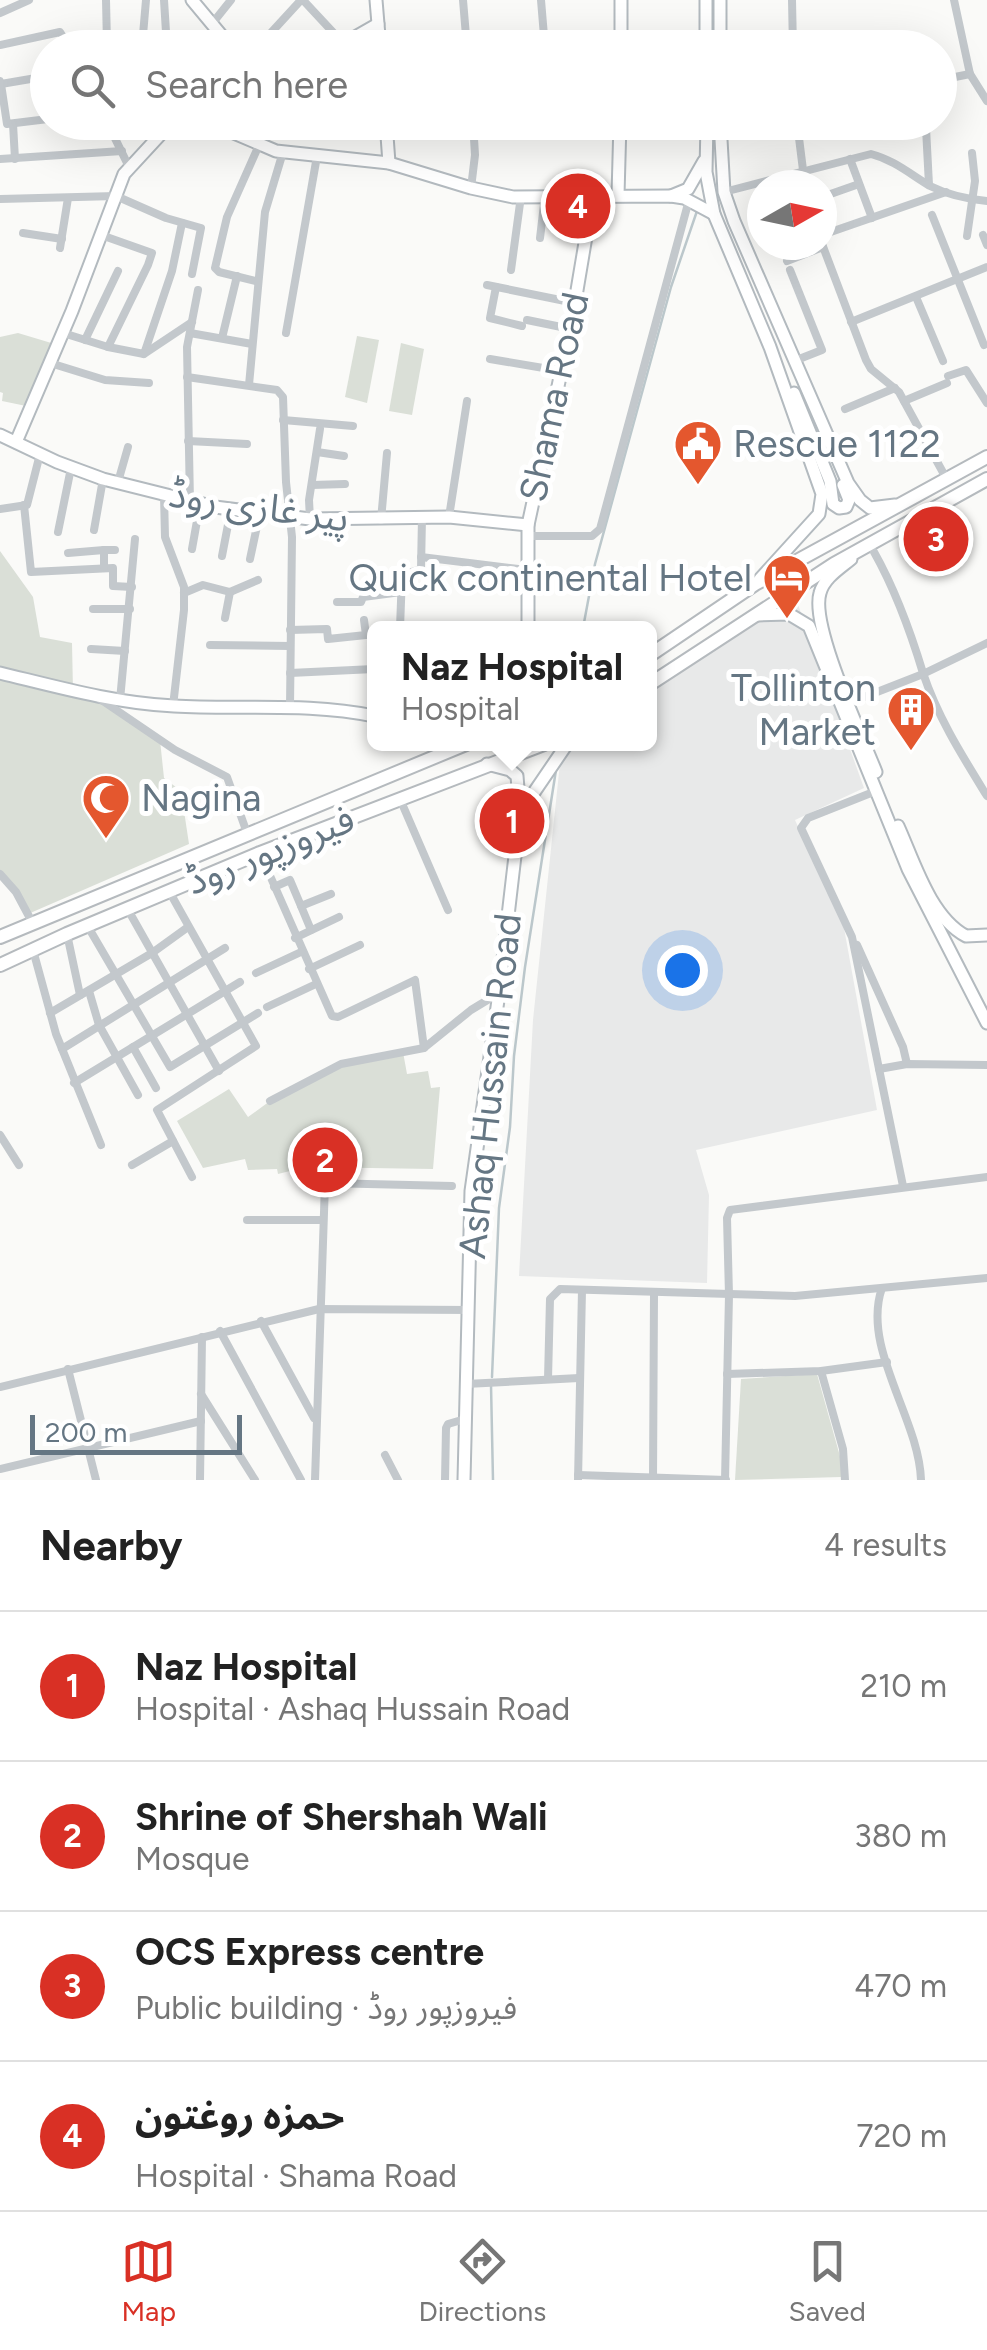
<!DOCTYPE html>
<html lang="en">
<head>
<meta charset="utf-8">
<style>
  :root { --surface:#fff; --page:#f2f2f2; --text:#222; --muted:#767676; --line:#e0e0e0; --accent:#d93025 }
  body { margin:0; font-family:Figtree,"Noto Sans Arabic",sans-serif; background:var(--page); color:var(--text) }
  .compass { position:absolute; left:747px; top:170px; width:90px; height:90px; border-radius:50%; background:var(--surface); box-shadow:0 10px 40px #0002; rotate:81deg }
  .scale { position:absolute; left:30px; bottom:25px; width:212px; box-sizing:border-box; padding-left:10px; border:5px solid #657683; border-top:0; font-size:28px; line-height:35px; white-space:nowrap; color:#657683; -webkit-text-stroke:8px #fff; paint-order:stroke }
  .you { position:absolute; left:682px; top:970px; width:35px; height:35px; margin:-25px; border:8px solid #fff; border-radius:50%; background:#1a73e8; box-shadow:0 0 0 15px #1a73e833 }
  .badge { display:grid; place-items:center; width:65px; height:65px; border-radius:50%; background:var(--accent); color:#fff; font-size:32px; font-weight:700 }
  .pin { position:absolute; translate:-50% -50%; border:5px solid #fff; box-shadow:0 2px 10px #0006 }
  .popup { position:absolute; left:367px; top:621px; width:290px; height:130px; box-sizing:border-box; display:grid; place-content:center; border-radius:15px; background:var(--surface); filter:drop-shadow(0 2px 8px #0005); font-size:32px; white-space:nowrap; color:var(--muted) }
  .popup b { font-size:38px; color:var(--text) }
  .popup::after { content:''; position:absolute; left:50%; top:100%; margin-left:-20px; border:20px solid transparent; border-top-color:var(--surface) }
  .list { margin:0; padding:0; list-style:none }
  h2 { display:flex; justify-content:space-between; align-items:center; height:130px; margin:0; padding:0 40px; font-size:42px }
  h2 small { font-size:32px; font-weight:400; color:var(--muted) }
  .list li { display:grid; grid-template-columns:65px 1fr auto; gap:30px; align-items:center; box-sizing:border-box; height:150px; padding:0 40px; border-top:2px solid var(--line) }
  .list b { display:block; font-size:38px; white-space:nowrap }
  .list p { margin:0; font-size:32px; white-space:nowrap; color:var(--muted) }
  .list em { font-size:32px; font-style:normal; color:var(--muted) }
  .icon { flex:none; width:55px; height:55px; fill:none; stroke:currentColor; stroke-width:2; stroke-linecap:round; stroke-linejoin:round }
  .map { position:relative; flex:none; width:987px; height:1480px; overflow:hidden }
  .search { position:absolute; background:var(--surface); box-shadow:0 10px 40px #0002; left:30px; right:30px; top:30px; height:110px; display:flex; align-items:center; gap:25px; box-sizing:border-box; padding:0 35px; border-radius:55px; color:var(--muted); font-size:38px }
  .sheet { height:730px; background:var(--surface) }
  nav { display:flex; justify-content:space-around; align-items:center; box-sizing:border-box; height:140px; border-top:2px solid var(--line); background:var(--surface); font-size:28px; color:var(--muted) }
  nav a { display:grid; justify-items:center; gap:5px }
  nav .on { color:var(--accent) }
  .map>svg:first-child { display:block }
  .built { fill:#e8e9e9 }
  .green { fill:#dadfd7 }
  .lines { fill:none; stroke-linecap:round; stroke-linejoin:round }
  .stream { stroke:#bbc7cb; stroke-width:2.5 }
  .secondary-casing { stroke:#b3babf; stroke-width:15 }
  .primary-casing { stroke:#b5babe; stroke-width:16 }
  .street { stroke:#c3c8cc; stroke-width:8 }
  .secondary { stroke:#fff; stroke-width:11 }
  .primary { stroke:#fff; stroke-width:12 }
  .labels { text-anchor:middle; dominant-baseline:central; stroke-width:10; stroke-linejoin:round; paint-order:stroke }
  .street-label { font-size:38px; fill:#657683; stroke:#fff }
  .poi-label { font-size:38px; fill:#657683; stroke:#fff; text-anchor:start }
</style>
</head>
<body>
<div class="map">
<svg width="987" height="1480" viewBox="0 0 987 1480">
  <rect width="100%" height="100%" fill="#fafaf8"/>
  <polygon class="built" points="792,588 864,788 795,820 844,928 877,1110 696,1150 709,1195 707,1283 519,1276 533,1020 562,744 650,744 650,678"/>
  <g class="green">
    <polygon points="18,333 58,345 31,407 2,401 3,393 0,392 0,337"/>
    <polygon points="357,336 379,340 367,403 345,397"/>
    <polygon points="401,343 424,349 412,415 389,411"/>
    <polygon points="0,551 33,597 40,637 72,643 73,691 97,697 160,740 164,778 181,791 189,844 28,914 0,874"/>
    <polygon points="403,1052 407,1074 428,1071 431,1088 440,1087 433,1169 306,1167 278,1174 277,1169 248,1170 245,1159 203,1168 177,1121 229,1089 248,1117 270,1101 341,1064"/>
    <polygon points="817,1374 843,1467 841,1477 735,1480 741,1379"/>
  </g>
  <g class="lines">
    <g class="stream">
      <polyline points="714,0 714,48"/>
      <polyline points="711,176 714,122"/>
      <polyline points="583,628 595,564 671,287 697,211"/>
      <polyline points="492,1377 499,1208 510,1127 514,1056 525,967 556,770"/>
      <polyline points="491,1385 493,1480"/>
    </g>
    <g class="secondary-casing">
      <g id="secondary">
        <polyline points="192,0 232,48"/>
        <polyline points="376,0 380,48"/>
        <polyline points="621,0 621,48"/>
        <polyline points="706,0 706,48"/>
        <polyline points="336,48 378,24"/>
        <polyline points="720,48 720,0"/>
        <polyline points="208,122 276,151 389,163 471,188 513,197 671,196 684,198 714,214"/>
        <polyline points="386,122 389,163"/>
        <polyline points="707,122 706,172 714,214 770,347 822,494 819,514 760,579"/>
        <polyline points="720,122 724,192 734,221 848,483 860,500 870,508 895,505"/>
        <polyline points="618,195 620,122"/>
        <polyline points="671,196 688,189 704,161"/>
        <polyline points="794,393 830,481 833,504 839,508 846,507 849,500 843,485"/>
        <polyline points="0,435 57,462 103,479 215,507 310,519 449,517 528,525"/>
        <polyline points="16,442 72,311 124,174 172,122"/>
        <path d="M851,559C839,569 824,578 820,593C810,626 862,736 876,772"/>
        <polyline points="758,615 789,614 809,626 908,869 987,1023"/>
        <polyline points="528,628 528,525 571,326 593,195"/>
        <path d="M0,673C58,687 114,703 174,706C241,710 308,702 374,716"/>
        <polyline points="522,810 567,744"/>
        <path d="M898,826C914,861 930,917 966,936L987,935"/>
        <polyline points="464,1480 471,1191 499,993 520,813 517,776 510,770 487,764"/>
      </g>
    </g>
    <g class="primary-casing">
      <g id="primary">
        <polyline points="650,655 755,584 987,457"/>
        <polyline points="650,684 834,564 987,479"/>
        <polyline points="0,937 466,744"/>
        <polyline points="0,965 67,934 260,853 544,744"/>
      </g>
    </g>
    <g class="street">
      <polyline points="106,0 107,44"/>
      <polyline points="164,0 167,48"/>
      <polyline points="303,0 343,43"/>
      <polyline points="463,0 467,48"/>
      <polyline points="541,0 545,48"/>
      <polyline points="792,0 793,48"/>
      <polyline points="954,0 970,74 987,101"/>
      <polyline points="0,13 29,0"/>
      <polyline points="211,25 231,0"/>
      <polyline points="0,45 60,32 70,48"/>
      <polyline points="95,48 143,35 146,0"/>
      <polyline points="257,48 301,0"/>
      <polyline points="940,80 970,74"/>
      <polyline points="0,81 1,84 48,76"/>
      <polyline points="1,84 7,124 48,119"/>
      <polyline points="107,122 129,167"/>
      <polyline points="797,122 803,170"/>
      <polyline points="13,124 15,159"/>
      <polyline points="473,127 539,122"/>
      <polyline points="926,128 929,185"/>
      <polyline points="0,159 122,151"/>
      <polyline points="850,159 872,218"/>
      <polyline points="471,188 475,155 473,122"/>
      <path d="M724,192L871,154C894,160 910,174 930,186C948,195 967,199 987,201"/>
      <polyline points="822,197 859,184"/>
      <polyline points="0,199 116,196 166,218 201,228 192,274"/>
      <polyline points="932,215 984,345"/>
      <polyline points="23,233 62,239"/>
      <polyline points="822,235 946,192"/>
      <polyline points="983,235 987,245"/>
      <polyline points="967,236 975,181 972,153"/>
      <polyline points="540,238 545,196"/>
      <polyline points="822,244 866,360 871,369 899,392 946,478"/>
      <polyline points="60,248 68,198"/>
      <polyline points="787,261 823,247"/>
      <polyline points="511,270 521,196"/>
      <polyline points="790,270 822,350 794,361"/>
      <polyline points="256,281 219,272 215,268 227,217 259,145"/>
      <polyline points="487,285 575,303"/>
      <polyline points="496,287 490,318 522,326"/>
      <polyline points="916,297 943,361"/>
      <polyline points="527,320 571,329"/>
      <polyline points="851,322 987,267"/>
      <polyline points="63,333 108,347 148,265 152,253 101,235"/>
      <polyline points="190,333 252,344"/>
      <polyline points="286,333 317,156"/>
      <polyline points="222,338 237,276"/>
      <polyline points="85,340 118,271"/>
      <polyline points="108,347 144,354 172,271 182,223"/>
      <polyline points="144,354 192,322"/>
      <polyline points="490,359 561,371"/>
      <polyline points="50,363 105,380 149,383"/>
      <polyline points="948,376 966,370 987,403"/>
      <polyline points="187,377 277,390 283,397 286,482 292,537 290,706"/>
      <polyline points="249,385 265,212 283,152"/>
      <polyline points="904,401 947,383"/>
      <polyline points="845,409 895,388"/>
      <polyline points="283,420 353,426"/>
      <polyline points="188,441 247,444"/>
      <polyline points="317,452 344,456"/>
      <polyline points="118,482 128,447"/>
      <polyline points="312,485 345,484"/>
      <polyline points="164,495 165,537 184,587 184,610 173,706"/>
      <polyline points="190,502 187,347 198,290"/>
      <polyline points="24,505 31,572 113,568 113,586 132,587"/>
      <polyline points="0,509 27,505 40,454"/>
      <polyline points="449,517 467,401"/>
      <polyline points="310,519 309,500 320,429"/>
      <polyline points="381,520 387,453"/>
      <polyline points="94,530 103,479"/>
      <polyline points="58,532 71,468"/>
      <polyline points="528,536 592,536 600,529 689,200"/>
      <polyline points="192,549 200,504"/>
      <path d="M874,552C896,591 910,630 923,673C938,718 963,757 987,796"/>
      <polyline points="68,553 104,550"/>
      <polyline points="222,556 231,509"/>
      <polyline points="421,557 527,570"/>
      <polyline points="250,559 260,512"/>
      <polyline points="104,567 104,550 115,550"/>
      <polyline points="184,593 203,585 230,592 258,580"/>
      <polyline points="337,602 361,602 363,597 401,592"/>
      <polyline points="93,609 130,609"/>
      <polyline points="225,618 230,592"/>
      <polyline points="400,628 402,575 421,569 422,517"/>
      <polyline points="290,630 327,629 328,639 366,635 364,620"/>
      <polyline points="210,645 290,646"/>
      <polyline points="91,649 125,651"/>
      <polyline points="372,651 374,668"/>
      <polyline points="290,673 374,669"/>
      <polyline points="100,699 175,750 227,777 247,833"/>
      <polyline points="120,700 135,539"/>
      <polyline points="849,703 923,674 987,643"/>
      <polyline points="876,791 808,818 801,828 852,937 903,1186"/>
      <polyline points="400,799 448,910"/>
      <polyline points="260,853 332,1016 338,1017 415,980 424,1048"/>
      <polyline points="0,874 16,892 32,922"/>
      <polyline points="274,887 290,880 301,906 331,894"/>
      <polyline points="169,891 256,1046 157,1110 192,1177"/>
      <polyline points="301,906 311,930"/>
      <polyline points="127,908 219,1071"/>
      <polyline points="87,925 170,1067 258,1013"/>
      <polyline points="67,934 80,995"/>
      <polyline points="295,938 339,917"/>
      <polyline points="857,945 903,1047 907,1064"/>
      <polyline points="33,950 56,1034 101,1145"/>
      <polyline points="309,969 360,945"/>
      <polyline points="256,973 301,952"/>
      <polyline points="89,991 99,1025 138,1095"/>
      <polyline points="267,1007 316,984"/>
      <polyline points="50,1013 152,953 188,927"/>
      <polyline points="133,1047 156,1088"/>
      <polyline points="62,1049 225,948"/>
      <polyline points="879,1069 907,1064 987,1065"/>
      <polyline points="74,1083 240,982"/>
      <polyline points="270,1101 341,1064 424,1048 471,1010 499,993"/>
      <polyline points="0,1135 19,1165"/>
      <polyline points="132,1165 173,1141"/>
      <polyline points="247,1220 323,1220"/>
      <path d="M882,1288C861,1348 919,1418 921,1480"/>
      <polyline points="261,1321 314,1418"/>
      <polyline points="220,1331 301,1480"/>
      <polyline points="68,1369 96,1480"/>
      <polyline points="821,1371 843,1449 845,1480"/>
      <polyline points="727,1374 821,1371 887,1362"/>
      <polyline points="548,1379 550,1299 560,1289 795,1296 987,1278"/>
      <polyline points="466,1384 579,1378"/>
      <polyline points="0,1387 319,1309 469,1310"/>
      <polyline points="201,1394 255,1480"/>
      <polyline points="385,1455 398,1480"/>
      <polyline points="0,1469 201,1421"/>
      <polyline points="578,1475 726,1480"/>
      <polyline points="200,1480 202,1337"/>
      <polyline points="315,1480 325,1183 452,1186"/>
      <polyline points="445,1480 446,1428 448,1424 465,1419"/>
      <polyline points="578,1480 582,1290"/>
      <polyline points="653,1480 654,1294"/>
      <polyline points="725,1480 729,1295 727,1218 730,1210 987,1177"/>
    </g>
    <use href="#secondary" class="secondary"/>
    <use href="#primary" class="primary"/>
  </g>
  <defs>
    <g id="civic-pin" transform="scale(2.5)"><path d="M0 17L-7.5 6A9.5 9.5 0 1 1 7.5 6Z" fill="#e4572e" stroke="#fff"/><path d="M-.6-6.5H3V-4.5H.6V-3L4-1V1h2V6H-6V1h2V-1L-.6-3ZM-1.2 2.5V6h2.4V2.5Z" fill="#fff"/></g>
    <g id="hotel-pin" transform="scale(2.5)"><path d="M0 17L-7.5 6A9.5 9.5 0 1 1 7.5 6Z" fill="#e4572e" stroke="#fff"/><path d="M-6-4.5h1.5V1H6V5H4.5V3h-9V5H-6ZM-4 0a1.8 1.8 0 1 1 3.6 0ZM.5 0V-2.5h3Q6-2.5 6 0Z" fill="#fff"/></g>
    <g id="building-pin" transform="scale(2.5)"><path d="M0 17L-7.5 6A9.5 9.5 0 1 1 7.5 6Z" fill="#e4572e" stroke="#fff"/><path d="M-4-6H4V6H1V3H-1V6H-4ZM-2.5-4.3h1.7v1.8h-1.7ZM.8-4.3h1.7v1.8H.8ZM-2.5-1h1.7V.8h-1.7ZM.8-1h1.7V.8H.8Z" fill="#fff"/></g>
    <g id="mosque-pin" transform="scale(2.5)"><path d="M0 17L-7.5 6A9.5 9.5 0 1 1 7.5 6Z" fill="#e4572e" stroke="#fff"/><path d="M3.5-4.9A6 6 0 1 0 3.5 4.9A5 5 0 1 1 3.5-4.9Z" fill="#fff"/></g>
  </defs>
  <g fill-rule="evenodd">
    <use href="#civic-pin" x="698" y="444"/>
    <use href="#hotel-pin" x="787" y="578"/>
    <use href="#building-pin" x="911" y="710"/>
    <use href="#mosque-pin" x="106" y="798"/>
  </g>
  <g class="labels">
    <g class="street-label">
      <text transform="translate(554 397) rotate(-78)">Shama Road</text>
      <text transform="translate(259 506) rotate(8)">پیر غازی روڈ</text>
      <text transform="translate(270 850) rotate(-22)">فیروزپور روڈ</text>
      <text transform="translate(490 1086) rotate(-84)">Ashaq Hussain Road</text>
    </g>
    <g class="poi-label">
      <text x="733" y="444">Rescue 1122</text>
      <text x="752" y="578" text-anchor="end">Quick continental Hotel</text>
      <text x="876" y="688" text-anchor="end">Tollinton<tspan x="876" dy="44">Market</tspan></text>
      <text x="141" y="798">Nagina</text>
    </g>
  </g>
</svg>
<svg class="compass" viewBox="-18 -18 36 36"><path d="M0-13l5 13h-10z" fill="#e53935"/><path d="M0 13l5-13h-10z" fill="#767676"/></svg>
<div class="scale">200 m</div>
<div class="you"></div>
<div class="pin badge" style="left:512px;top:821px">1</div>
<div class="popup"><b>Naz Hospital</b>Hospital</div>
<div class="pin badge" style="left:325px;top:1160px">2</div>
<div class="pin badge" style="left:936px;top:539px">3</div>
<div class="pin badge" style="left:578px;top:206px">4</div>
<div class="search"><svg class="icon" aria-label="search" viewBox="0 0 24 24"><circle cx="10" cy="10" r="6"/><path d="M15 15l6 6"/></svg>Search here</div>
</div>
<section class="sheet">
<h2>Nearby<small>4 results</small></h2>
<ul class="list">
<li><span class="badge">1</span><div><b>Naz Hospital</b><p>Hospital · Ashaq Hussain Road</p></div><em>210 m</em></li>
<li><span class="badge">2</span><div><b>Shrine of Shershah Wali</b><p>Mosque</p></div><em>380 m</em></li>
<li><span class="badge">3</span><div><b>OCS Express centre</b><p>Public building · فیروزپور روڈ</p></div><em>470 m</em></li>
<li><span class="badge">4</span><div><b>حمزه روغتون</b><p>Hospital · Shama Road</p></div><em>720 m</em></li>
</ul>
</section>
<nav>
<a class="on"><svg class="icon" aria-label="map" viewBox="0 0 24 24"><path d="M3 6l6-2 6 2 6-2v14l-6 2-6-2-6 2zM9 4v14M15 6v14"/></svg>Map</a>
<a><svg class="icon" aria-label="directions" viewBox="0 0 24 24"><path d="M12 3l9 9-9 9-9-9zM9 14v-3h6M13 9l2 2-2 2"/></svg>Directions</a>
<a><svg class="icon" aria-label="saved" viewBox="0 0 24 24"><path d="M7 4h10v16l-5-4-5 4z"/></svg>Saved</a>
</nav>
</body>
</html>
